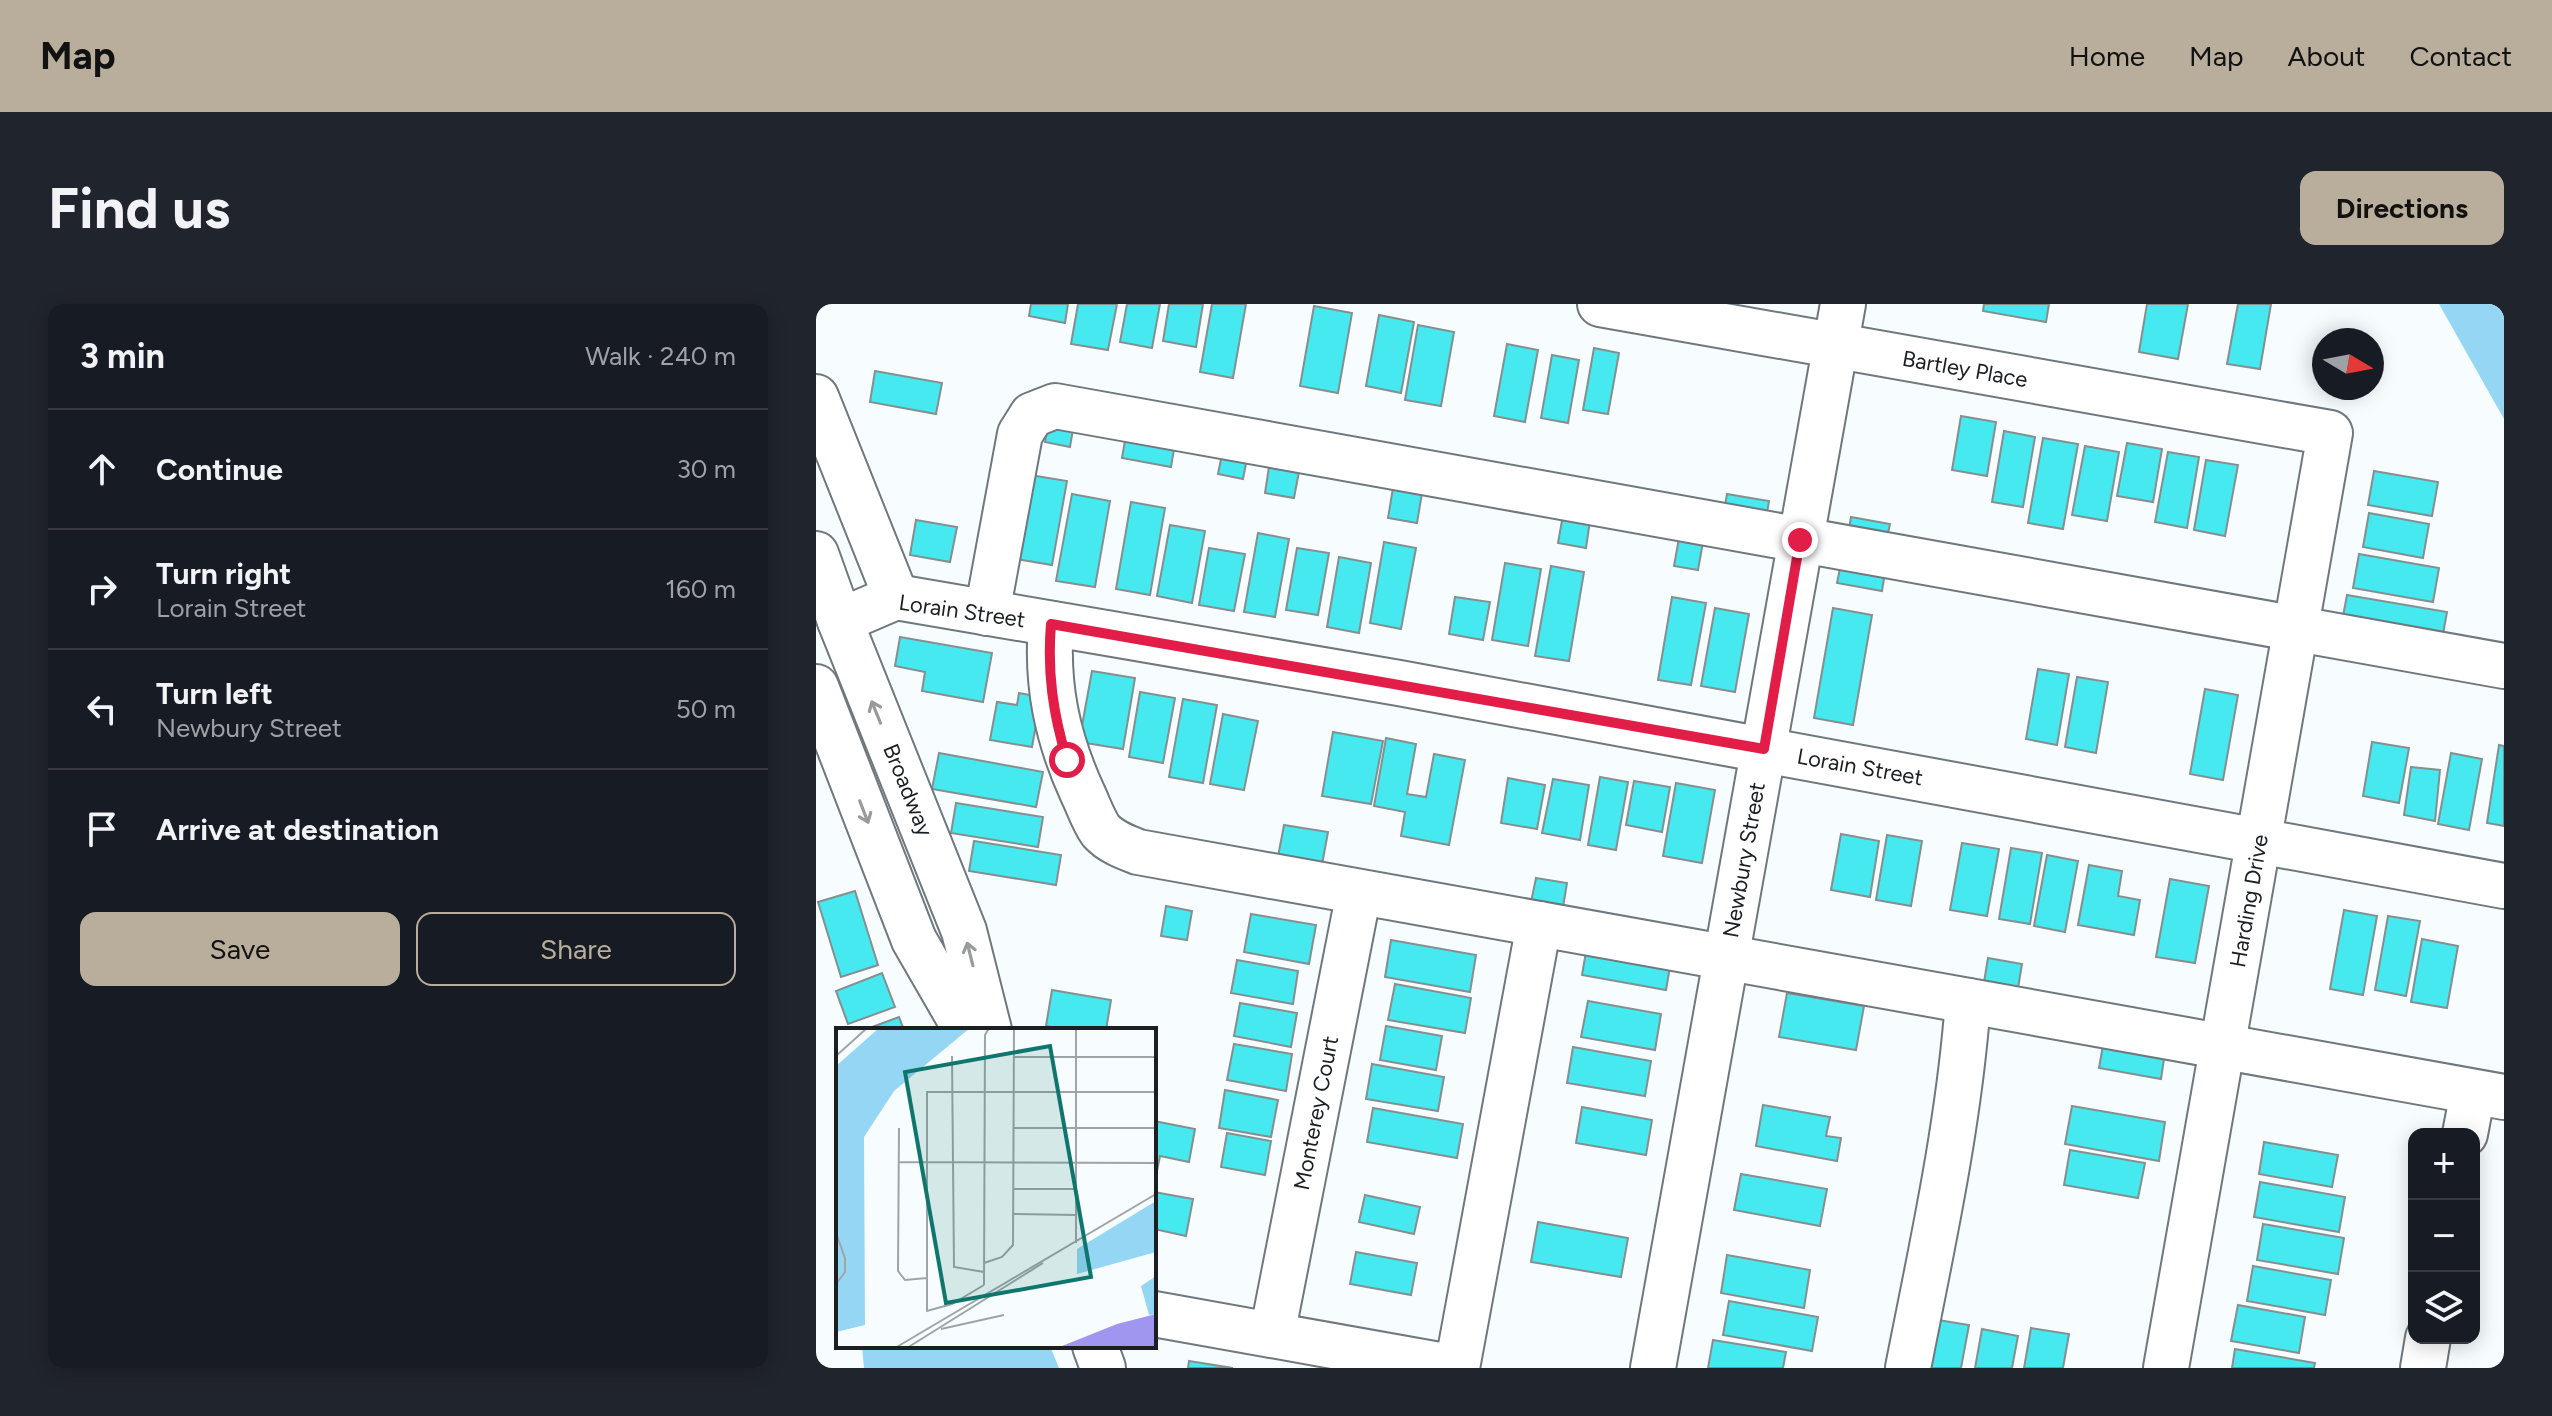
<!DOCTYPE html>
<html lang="en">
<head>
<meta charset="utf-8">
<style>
  :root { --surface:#171b24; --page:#20242c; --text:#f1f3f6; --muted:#9ea1a6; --line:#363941; --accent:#b8ae9b }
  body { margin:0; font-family:Figtree,sans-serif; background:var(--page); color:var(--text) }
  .controls { position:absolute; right:24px; bottom:24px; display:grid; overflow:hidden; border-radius:16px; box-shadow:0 4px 20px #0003 }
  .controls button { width:72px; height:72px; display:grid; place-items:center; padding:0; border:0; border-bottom:2px solid var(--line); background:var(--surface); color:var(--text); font:40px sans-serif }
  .compass { position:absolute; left:1496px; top:24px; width:72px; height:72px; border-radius:50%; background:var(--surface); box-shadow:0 4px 20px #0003; rotate:100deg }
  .stop { position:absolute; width:24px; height:24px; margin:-18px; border:6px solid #e11d48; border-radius:50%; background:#fff }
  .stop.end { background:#e11d48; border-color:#fff; box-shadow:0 2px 8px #0008 }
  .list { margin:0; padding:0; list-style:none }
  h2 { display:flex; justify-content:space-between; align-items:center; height:104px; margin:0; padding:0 32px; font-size:34px }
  h2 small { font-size:26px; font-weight:400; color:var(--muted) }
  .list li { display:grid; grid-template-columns:52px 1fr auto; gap:24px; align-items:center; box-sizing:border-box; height:120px; padding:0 32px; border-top:2px solid var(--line) }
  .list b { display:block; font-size:30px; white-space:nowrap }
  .list p { margin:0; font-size:26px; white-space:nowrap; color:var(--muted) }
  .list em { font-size:26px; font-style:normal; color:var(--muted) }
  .actions { display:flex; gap:16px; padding:24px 32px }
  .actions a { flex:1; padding:18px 0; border:2px solid var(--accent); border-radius:16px; text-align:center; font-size:28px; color:var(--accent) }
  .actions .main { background:var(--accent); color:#111 }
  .icon { flex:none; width:44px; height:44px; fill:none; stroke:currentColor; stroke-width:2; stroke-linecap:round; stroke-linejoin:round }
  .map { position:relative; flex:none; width:1688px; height:1064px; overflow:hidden; border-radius:16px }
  header { display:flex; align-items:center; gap:48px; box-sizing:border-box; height:112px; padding:0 40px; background:var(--accent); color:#111 }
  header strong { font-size:38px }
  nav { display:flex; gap:44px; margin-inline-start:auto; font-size:28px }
  .intro { display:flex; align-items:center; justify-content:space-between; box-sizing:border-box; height:192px; padding:0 48px }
  h1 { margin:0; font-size:56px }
  .button { padding:20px 36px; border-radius:16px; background:var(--accent); color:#111; font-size:28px; font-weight:700 }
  main { display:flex; gap:48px; padding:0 48px }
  aside { flex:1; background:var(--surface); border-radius:16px; box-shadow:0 4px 20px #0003 }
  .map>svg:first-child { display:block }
  .green { fill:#96d6f5 }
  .building { fill:#47e9f0; stroke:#849090; stroke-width:2 }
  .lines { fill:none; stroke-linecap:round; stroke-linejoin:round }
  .minor-casing { stroke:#6f787c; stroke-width:48 }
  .minor { stroke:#fff; stroke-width:44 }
  .oneway { stroke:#989a9b }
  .route { stroke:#e11d48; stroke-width:10 }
  .labels { text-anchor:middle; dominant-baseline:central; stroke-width:6; stroke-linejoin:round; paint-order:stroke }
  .street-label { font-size:22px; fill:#1b1f21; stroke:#fff }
  .inset-road { fill:none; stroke:#9fa4a6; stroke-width:2 }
  .view { fill:#0f766e; fill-opacity:0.15; stroke:#0f766e; stroke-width:4 }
  .inset-edge { fill:none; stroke:#1b1f21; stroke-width:4 }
</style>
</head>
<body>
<header>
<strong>Map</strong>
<nav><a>Home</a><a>Map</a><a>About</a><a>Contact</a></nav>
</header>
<div class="intro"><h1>Find us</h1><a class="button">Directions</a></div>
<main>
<aside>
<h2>3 min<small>Walk · 240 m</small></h2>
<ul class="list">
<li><svg class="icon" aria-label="ahead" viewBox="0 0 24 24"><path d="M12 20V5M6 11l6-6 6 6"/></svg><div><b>Continue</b></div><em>30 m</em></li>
<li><svg class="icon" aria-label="right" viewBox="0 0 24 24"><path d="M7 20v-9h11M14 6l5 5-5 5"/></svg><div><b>Turn right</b><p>Lorain Street</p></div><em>160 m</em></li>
<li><svg class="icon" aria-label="left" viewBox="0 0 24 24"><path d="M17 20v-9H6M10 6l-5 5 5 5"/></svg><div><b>Turn left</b><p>Newbury Street</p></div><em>50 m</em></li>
<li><svg class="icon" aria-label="arrive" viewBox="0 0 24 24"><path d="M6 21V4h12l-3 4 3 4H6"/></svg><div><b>Arrive at destination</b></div></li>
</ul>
<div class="actions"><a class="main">Save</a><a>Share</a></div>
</aside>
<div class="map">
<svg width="1688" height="1064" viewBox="0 0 1688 1064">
  <rect width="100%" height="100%" fill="#f7fcfe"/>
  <g class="green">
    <polygon points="1623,0 1688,0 1688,115"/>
    <polygon points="46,1042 234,1042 243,1064 48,1064"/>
  </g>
  <g class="building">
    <polygon points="215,0 252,0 249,19 213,12"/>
    <polygon points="262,0 301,0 292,46 255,40"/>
    <polygon points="311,0 344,0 336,44 304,38"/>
    <polygon points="353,0 387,0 380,43 347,37"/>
    <polygon points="396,0 430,0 417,74 384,68"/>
    <polygon points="1168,0 1233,0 1230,18 1167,7"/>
    <polygon points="1331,0 1372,0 1362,55 1323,48"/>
    <polygon points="1422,0 1455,0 1444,65 1411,60"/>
    <polygon points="498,2 536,9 522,89 484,82"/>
    <polygon points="563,11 598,18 585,89 550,82"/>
    <polygon points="602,21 638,28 625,102 589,96"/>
    <polygon points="691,40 722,46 709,118 678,112"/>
    <polygon points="778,44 803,49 792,110 767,106"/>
    <polygon points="736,51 763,56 752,119 725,114"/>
    <polygon points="59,67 126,79 120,110 54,98"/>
    <polygon points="1145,112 1180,118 1171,172 1136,166"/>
    <polygon points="233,115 258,119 254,143 229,138"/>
    <polygon points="311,125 360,133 355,163 306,154"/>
    <polygon points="1188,127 1219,133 1207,203 1176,198"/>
    <polygon points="1227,134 1262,140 1247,225 1212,219"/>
    <polygon points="1311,139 1346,145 1337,198 1301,192"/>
    <polygon points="1269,142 1303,148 1291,217 1256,211"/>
    <polygon points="407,145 432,149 427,175 402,170"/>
    <polygon points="1352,148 1383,153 1371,224 1339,218"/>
    <polygon points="454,156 484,162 478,194 449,189"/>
    <polygon points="1390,156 1422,161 1409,232 1378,226"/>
    <polygon points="1558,167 1622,178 1616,212 1552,201"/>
    <polygon points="214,171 251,177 236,261 200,255"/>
    <polygon points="578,178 607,183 601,219 572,214"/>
    <polygon points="256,190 294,197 279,283 240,277"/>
    <polygon points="911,190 953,197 949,221 907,213"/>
    <polygon points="315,198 349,204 334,291 300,285"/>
    <polygon points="748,205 775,210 770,244 742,239"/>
    <polygon points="1553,209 1613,220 1607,254 1547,243"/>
    <polygon points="1035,213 1074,220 1069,243 1031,236"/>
    <polygon points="100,216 141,223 134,258 94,251"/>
    <polygon points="354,221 389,227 376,299 341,292"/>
    <polygon points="442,229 473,235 459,313 428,308"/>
    <polygon points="863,234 887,238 882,266 858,262"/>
    <polygon points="568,238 600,244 585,325 554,319"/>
    <polygon points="393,244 429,250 418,307 383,301"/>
    <polygon points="481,244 513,249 502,311 470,306"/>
    <polygon points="1543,250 1623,264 1617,298 1537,284"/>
    <polygon points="523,253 555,259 543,329 511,323"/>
    <polygon points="1026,254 1070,262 1066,287 1021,279"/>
    <polygon points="689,259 725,265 712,342 676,336"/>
    <polygon points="735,262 768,268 753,357 719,352"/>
    <polygon points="1531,291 1631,308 1625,341 1525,323"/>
    <polygon points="639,293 674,298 667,336 633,330"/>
    <polygon points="856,293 890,299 875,381 842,376"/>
    <polygon points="899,304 933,310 919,388 885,382"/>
    <polygon points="1017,304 1056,311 1037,421 998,414"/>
    <polygon points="84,333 176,349 167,398 106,387 109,368 79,362"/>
    <polygon points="1222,365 1253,370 1241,441 1210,435"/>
    <polygon points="276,367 319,374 307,445 263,438"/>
    <polygon points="1261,373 1292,378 1280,449 1249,443"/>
    <polygon points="1389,385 1422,391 1407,476 1374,470"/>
    <polygon points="324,388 359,394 347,459 313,453"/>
    <polygon points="203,389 225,393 216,443 174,436 181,398 201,401"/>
    <polygon points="367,395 401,401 387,479 353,473"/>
    <polygon points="407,410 442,417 428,486 394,480"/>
    <polygon points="517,428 567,437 555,500 506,492"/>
    <polygon points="570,434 600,440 591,490 610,493 618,450 649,456 633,541 585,532 589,508 558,502"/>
    <polygon points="1556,438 1593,444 1583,499 1547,492"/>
    <polygon points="1683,441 1688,442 1688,522 1671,519"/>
    <polygon points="123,449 227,468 220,503 116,485"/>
    <polygon points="1635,449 1666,455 1653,526 1622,520"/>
    <polygon points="1595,463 1624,466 1619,517 1588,511"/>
    <polygon points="784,473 812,478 800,546 772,541"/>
    <polygon points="692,474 729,481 721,525 685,519"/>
    <polygon points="737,475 773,481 764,536 726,529"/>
    <polygon points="818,477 854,483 846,528 810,521"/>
    <polygon points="860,479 899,486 886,559 847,552"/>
    <polygon points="140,499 227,513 222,543 135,529"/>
    <polygon points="468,521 512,528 505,566 461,558"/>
    <polygon points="1025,530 1063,537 1054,593 1015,586"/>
    <polygon points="1071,531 1106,537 1095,602 1060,596"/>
    <polygon points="158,537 245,551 240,581 153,567"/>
    <polygon points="1146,539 1183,545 1171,612 1134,606"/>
    <polygon points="1195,544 1226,549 1214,620 1183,615"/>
    <polygon points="1231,551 1262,557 1249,628 1218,622"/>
    <polygon points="1273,561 1306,567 1302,592 1324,596 1318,631 1262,621"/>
    <polygon points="720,574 751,579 746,609 714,603"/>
    <polygon points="1354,575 1393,582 1379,659 1340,653"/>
    <polygon points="39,587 62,661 25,673 2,598"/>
    <polygon points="350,602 376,607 371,636 345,632"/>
    <polygon points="1528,606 1561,612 1547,691 1514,685"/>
    <polygon points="435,610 500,621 493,660 428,648"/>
    <polygon points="1572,612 1604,617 1590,692 1559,686"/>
    <polygon points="1606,635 1642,642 1631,704 1595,698"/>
    <polygon points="575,636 660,651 654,688 569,673"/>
    <polygon points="772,636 856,651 850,686 766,671"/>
    <polygon points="1172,654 1206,660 1200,696 1166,690"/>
    <polygon points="421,656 482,667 477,700 415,689"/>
    <polygon points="66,669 79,703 32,720 20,687"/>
    <polygon points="579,680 655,694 649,729 572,716"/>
    <polygon points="236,686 295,696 290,726 251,726 230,722"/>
    <polygon points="971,689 1048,702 1040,746 963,733"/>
    <polygon points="772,697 845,710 839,746 765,733"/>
    <polygon points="424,699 481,709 475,743 418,732"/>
    <polygon points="83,713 88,726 48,726"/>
    <polygon points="570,722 626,732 620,766 564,756"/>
    <polygon points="1289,730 1350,741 1345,775 1283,764"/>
    <polygon points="418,740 476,750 470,787 411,776"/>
    <polygon points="757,743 835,757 829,792 751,779"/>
    <polygon points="556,760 628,773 622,807 550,795"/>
    <polygon points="409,786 462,796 455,833 403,824"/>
    <polygon points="947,801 1014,813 1010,832 1025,834 1021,857 940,842"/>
    <polygon points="1256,802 1349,818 1343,857 1249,840"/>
    <polygon points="766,803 836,816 830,851 760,839"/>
    <polygon points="557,804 647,820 641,854 551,838"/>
    <polygon points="338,817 379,825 373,858 344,852 338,882"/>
    <polygon points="411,829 455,837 449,871 405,863"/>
    <polygon points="1448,838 1522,851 1516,883 1443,870"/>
    <polygon points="1254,846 1329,859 1322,894 1248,881"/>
    <polygon points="925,870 1011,885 1004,922 918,906"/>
    <polygon points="1444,878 1529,893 1523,928 1438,913"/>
    <polygon points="338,888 377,895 370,932 338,925"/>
    <polygon points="549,891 604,903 598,930 543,918"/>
    <polygon points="722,918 812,934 805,973 715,958"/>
    <polygon points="1447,920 1528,934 1522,970 1441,956"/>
    <polygon points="540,948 601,959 595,991 534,980"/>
    <polygon points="911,951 994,966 988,1004 905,989"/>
    <polygon points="1437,962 1515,976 1509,1011 1431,997"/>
    <polygon points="913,997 1002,1013 996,1047 907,1031"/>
    <polygon points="1422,1001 1489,1013 1483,1049 1415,1037"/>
    <polygon points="1116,1015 1153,1021 1145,1064 1107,1064"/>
    <polygon points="1215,1024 1253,1030 1247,1064 1208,1064"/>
    <polygon points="1166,1025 1202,1032 1196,1064 1159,1064"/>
    <polygon points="897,1036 970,1048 967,1064 892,1064"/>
    <polygon points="1419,1045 1499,1059 1498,1064 1416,1064"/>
    <polygon points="373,1057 417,1064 372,1064"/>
  </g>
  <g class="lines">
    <g class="minor-casing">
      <g id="minor">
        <polyline points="784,0 1514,129 1350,1064"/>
        <polyline points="0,93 80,293"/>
        <polyline points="0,250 24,317 148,627 173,726"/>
        <polyline points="171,309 204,130 216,111 239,102 1688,362"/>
        <polyline points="24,317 80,293 583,379 1688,582"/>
        <path d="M235,320C230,380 241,433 266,488C272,500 277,516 285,527C295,538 309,543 322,548L1688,793"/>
        <polyline points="0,383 98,636 150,726"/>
        <polyline points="1649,830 1657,788"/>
        <polyline points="338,1010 640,1064"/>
        <polyline points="456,1031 543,588"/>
        <polyline points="279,1042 287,1064"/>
        <polyline points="641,1064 723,620"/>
        <polyline points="837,1064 1027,0"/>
        <path d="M1092,1064C1116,942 1143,821 1152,697"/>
        <polyline points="1607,1064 1612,1034"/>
      </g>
    </g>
    <use href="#minor" class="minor"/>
  </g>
  <defs><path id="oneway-shaft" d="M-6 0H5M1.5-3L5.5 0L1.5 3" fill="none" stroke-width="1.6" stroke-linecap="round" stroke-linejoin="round" transform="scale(2)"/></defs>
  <g class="oneway">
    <use href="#oneway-shaft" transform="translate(60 408) rotate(-112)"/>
    <use href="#oneway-shaft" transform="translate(48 508) rotate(69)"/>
    <use href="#oneway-shaft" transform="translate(154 650) rotate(-104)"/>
  </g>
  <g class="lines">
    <path class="route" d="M251,456C237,410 231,368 235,320L948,445L984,236"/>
  </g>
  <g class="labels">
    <g class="street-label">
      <text transform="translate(1149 65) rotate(10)">Bartley Place</text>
      <text transform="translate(146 307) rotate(8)">Lorain Street</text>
      <text transform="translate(1044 463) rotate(10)">Lorain Street</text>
      <text transform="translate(92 486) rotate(68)">Broadway</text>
      <text transform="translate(928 556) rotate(-80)">Newbury Street</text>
      <text transform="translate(1433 597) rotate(-80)">Harding Drive</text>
      <text transform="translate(500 809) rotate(-79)">Monterey Court</text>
    </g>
  </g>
  <g transform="translate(20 724)">
    <rect width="320" height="320" fill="#f7fcfe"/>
    <path d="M43,0H134L58,63L28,109L29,297L0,304V38ZM320,173V224L241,246V221ZM320,248V286L313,287L305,258Z" fill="#96d6f5"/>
    <path d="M320,286V320H221L281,296Z" fill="#a096f0"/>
    <path class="inset-road" d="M0,28L31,0M116,28L118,239L148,244M177,29H320M63,100L62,243L69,252L91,250M177,100H320M63,134L320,135M177,161H240M177,186L240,187M0,205L9,230V244L0,256M240,215V0M148,235L166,229L177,217L178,0M148,257L116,276L91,283V64H320M148,257L149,7L153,0M105,301L168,287M59,320L320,166M71,320L207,235"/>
    <path class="view" d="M214,18L255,249L110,275L69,44Z"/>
    <rect width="320" height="320" class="inset-edge"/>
  </g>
</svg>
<div class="controls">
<button>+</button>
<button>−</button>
<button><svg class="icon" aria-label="layers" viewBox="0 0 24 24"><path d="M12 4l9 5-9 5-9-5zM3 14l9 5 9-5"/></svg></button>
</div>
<svg class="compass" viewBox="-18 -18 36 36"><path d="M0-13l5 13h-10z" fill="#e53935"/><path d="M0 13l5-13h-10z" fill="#9ea1a6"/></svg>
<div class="stop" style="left:251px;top:456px"></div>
<div class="stop end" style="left:984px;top:236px"></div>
</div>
</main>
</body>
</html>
